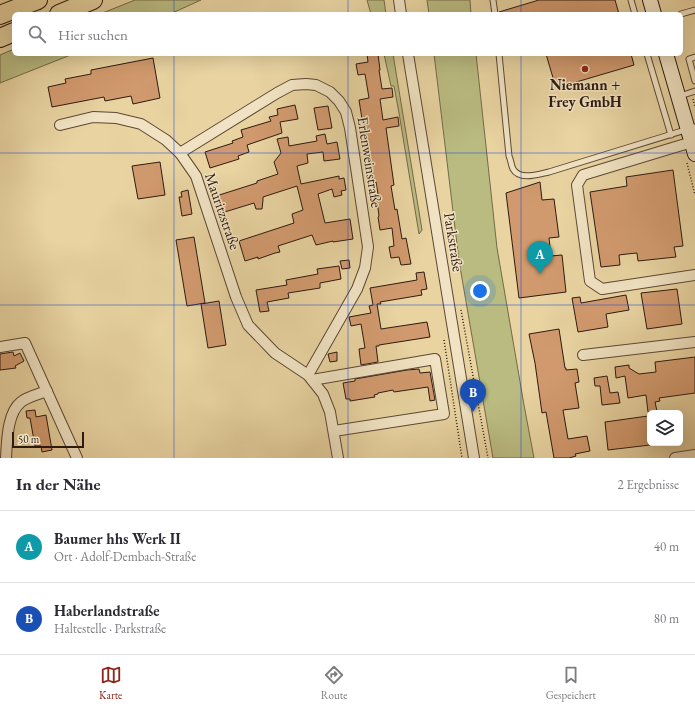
<!DOCTYPE html>
<html lang="de">
<head>
<meta charset="utf-8">
<style>
  :root { --surface:#fff; --page:#f7f7f7; --text:#2b2b33; --muted:#7c7c81; --line:#e1e1e2; --accent:#8f2418 }
  body { margin:0; font-family:"EB Garamond",serif; background:var(--page); color:var(--text) }
  .controls { position:absolute; right:12px; bottom:12px; display:grid; overflow:hidden; border-radius:6px; box-shadow:0 4px 16px #0002 }
  .controls button { width:36px; height:36px; display:grid; place-items:center; padding:0; border:0; border-bottom:1px solid var(--line); background:var(--surface); color:var(--text); font:20px sans-serif }
  .scale { position:absolute; left:12px; bottom:10px; width:72px; box-sizing:border-box; padding-left:4px; border:2px solid #2d1a10; border-top:0; font-size:11px; line-height:14px; white-space:nowrap; color:#2d1a10; -webkit-text-stroke:3px #f0e2c2; paint-order:stroke }
  .you { position:absolute; left:480px; top:291px; width:14px; height:14px; margin:-10px; border:3px solid #fff; border-radius:50%; background:#1a73e8; box-shadow:0 0 0 6px #1a73e833 }
  .badge { display:grid; place-items:center; width:26px; height:26px; border-radius:50%; background:var(--accent); color:#fff; font-size:13px; font-weight:700 }
  .pin { position:absolute; translate:-50% -33px; filter:drop-shadow(0 1px 2px #0008) }
  .pin::after { content:''; position:absolute; top:21px; width:14px; height:12px; background:inherit; clip-path:polygon(0 0,100% 0,50% 100%) }
  .list { margin:0; padding:0; list-style:none }
  h2 { display:flex; justify-content:space-between; align-items:center; height:52px; margin:0; padding:0 16px; font-size:17px }
  h2 small { font-size:13px; font-weight:400; color:var(--muted) }
  .list li { display:grid; grid-template-columns:26px 1fr auto; gap:12px; align-items:center; box-sizing:border-box; height:72px; padding:0 16px; border-top:1px solid var(--line) }
  .list b { display:block; font-size:15px; white-space:nowrap }
  .list p { margin:0; font-size:13px; white-space:nowrap; color:var(--muted) }
  .list em { font-size:13px; font-style:normal; color:var(--muted) }
  .icon { flex:none; width:22px; height:22px; fill:none; stroke:currentColor; stroke-width:2; stroke-linecap:round; stroke-linejoin:round }
  .map { position:relative; flex:none; width:695px; height:458px; overflow:hidden }
  .search { position:absolute; background:var(--surface); box-shadow:0 4px 16px #0002; left:12px; right:12px; top:12px; height:44px; display:flex; align-items:center; gap:10px; box-sizing:border-box; padding:0 14px; border-radius:6px; color:var(--muted); font-size:15px }
  .sheet { height:196px; background:var(--surface) }
  nav { display:flex; justify-content:space-around; align-items:center; box-sizing:border-box; height:56px; border-top:1px solid var(--line); background:var(--surface); font-size:11px; color:var(--muted) }
  nav a { display:grid; justify-items:center; gap:2px }
  nav .on { color:var(--accent) }
  .map>svg:first-child { display:block }
  .green { fill:#babb81; stroke:#746a48 }
  .building { fill:#d19a6e; stroke:#2d1a10 }
  .lines { fill:none; stroke-linecap:round; stroke-linejoin:round }
  .lane-casing { stroke:#5c4834; stroke-width:7 }
  .street-casing { stroke:#5c4834; stroke-width:12 }
  .secondary-casing { stroke:#2d1a10; stroke-width:16 }
  .highway-casing { stroke:#2d1a10; stroke-width:20 }
  .path { stroke:#2d1a10; stroke-width:1.5; stroke-dasharray:1 2; stroke-linecap:butt }
  .lane { stroke:#f0e2c2; stroke-width:5 }
  .street { stroke:#f0e2c2; stroke-width:10 }
  .secondary { stroke:#f0e2c2; stroke-width:14 }
  .highway { stroke:#e8d3a1; stroke-width:18 }
  .grid { fill:none; stroke:#1d4ed8; stroke-width:1; stroke-opacity:0.55 }
  .poi-dot { fill:#8f2418; stroke:#f0e2c2; stroke-width:1.5 }
  .labels { text-anchor:middle; dominant-baseline:central; stroke-width:3; stroke-linejoin:round; paint-order:stroke }
  .poi-label { font-size:15px; font-weight:bold; fill:#2d1a10; stroke:#f0e2c2 }
  .street-label { font-size:15px; fill:#2d1a10; stroke:#f0e2c2 }
</style>
</head>
<body>
<div class="map">
<svg width="695" height="458" viewBox="0 0 695 458">
  <rect width="100%" height="100%" fill="#e8d3a1"/>
  <filter id="stains"><feTurbulence type="fractalNoise" baseFrequency=".005" numOctaves="4"/><feColorMatrix values="0 0 0 0 .2 0 0 0 0 .09 0 0 0 0 .02 0 0 0 .5 -.17"/></filter>
  <radialGradient id="worn" r=".72"><stop offset=".6" stop-color="#630" stop-opacity="0"/><stop offset="1" stop-color="#630" stop-opacity=".3"/></radialGradient>
  <g class="green">
    <polygon points="135,0 201,0 170,14 100,14"/>
    <polygon points="367,0 384,0 386,14 371,14"/>
    <polygon points="427,0 470,0 471,14 429,14"/>
    <polygon points="14,49 14,54 73,54 0,83 0,55"/>
    <polygon points="384,54 393,54 422,230 419,234 399,113 394,86 391,86"/>
    <polygon points="434,54 476,54 497,248 524,405 534,458 493,458 459,261"/>
  </g>
  <g class="building">
    <polygon points="539,0 615,0 619,14 499,14 499,12"/>
    <polygon points="367,54 378,54 380,70 379,70 382,89 392,88 393,97 380,99 383,120 398,117 399,126 386,128 394,185 391,186 395,210 397,209 402,239 406,238 411,264 401,265 399,257 391,258 389,247 394,246 392,228 380,230 378,217 379,216 377,201 379,200 376,182 375,183 374,177 373,177 364,119 362,119 359,100 369,98 365,74 358,75 356,64 368,62"/>
    <polygon points="546,54 631,54 634,65 556,88"/>
    <polygon points="153,58 160,98 133,104 131,96 105,101 104,97 52,107 48,87 66,83 65,79 91,74 91,70"/>
    <polygon points="295,105 298,119 280,122 282,133 247,145 249,152 238,156 239,159 210,168 205,152 233,143 232,141 243,137 241,130 271,121 269,117 278,115 277,109"/>
    <polygon points="328,106 332,128 318,130 314,108"/>
    <polygon points="325,134 327,144 337,142 340,159 324,161 323,152 307,154 308,163 297,166 301,184 339,176 339,179 344,178 346,190 341,191 342,195 334,197 332,189 318,194 325,223 350,219 353,239 333,242 333,241 316,245 312,235 278,246 280,252 275,253 258,259 258,257 245,261 239,241 294,223 292,214 303,210 297,186 263,197 263,200 262,209 256,209 254,203 228,211 219,213 213,197 257,183 257,181 278,174 274,162 281,153 277,139 288,137 289,146 317,141 316,136"/>
    <polygon points="160,162 165,195 138,199 132,166"/>
    <polygon points="673,170 683,246 674,247 676,257 638,261 637,253 627,254 619,255 620,265 601,267 590,192 627,186 626,177"/>
    <polygon points="540,182 542,200 554,199 559,237 549,238 551,256 562,255 566,292 519,298 506,193"/>
    <polygon points="188,190 192,214 182,216 179,197 182,197 181,192"/>
    <polygon points="194,237 205,303 187,306 176,240"/>
    <polygon points="349,260 350,268 342,269 340,261"/>
    <polygon points="339,266 341,279 320,283 320,288 288,293 289,298 267,302 269,311 260,312 256,290 287,285 286,280 318,274 317,269"/>
    <polygon points="424,272 427,289 421,290 422,295 380,302 381,304 377,304 381,329 427,322 430,337 379,345 379,346 376,346 378,362 361,365 359,349 365,348 361,324 351,326 349,317 371,313 369,306 373,305 370,288 417,280 416,273"/>
    <polygon points="677,289 682,324 647,329 641,293"/>
    <polygon points="626,295 629,310 606,314 608,327 578,332 572,298 580,297 581,303"/>
    <polygon points="219,301 226,345 208,348 201,304"/>
    <polygon points="559,329 565,368 566,368 566,370 577,369 579,382 575,383 579,408 563,410 568,439 587,436 590,451 575,454 576,456 569,458 554,458 546,412 542,413 535,363 529,334"/>
    <polygon points="13,352 14,356 20,353 24,361 15,366 16,368 0,370 0,354"/>
    <polygon points="337,352 337,361 330,362 328,354"/>
    <polygon points="695,357 695,393 659,398 660,401 655,402 657,411 648,412 646,395 628,398 625,376 616,378 615,367 629,365 629,368 639,374 656,372 655,362"/>
    <polygon points="419,369 420,373 430,372 435,400 430,401 428,387 394,392 393,390 378,393 378,394 374,395 375,397 350,401 350,399 346,399 343,383 355,381 355,379 407,370"/>
    <polygon points="607,376 610,393 618,392 620,403 602,405 600,386 595,386 594,378"/>
    <polygon points="35,410 36,417 46,415 52,450 42,452 41,446 35,446 30,418 27,418 26,411"/>
    <polygon points="648,416 650,432 650,445 608,450 605,422"/>
  </g>
  <g class="lines">
    <g class="lane-casing">
      <g id="lane">
        <polyline points="493,0 495,14"/>
        <polyline points="631,0 635,14"/>
        <polyline points="681,14 695,10"/>
        <path d="M499,54L509,156C511,160 511,165 513,169C520,181 539,174 549,172L695,127"/>
        <polyline points="647,54 671,135"/>
        <polyline points="695,57 689,59 695,81"/>
        <polyline points="680,96 695,91"/>
      </g>
    </g>
    <g class="street-casing">
      <g id="street">
        <polyline points="399,0 401,14"/>
        <polyline points="408,54 474,458"/>
        <polyline points="60,125 93,117 116,118 141,124 166,140 180,153 196,176 236,297 248,325 275,353 308,375 323,394 330,412 338,458"/>
        <polyline points="692,142 583,175 577,185 590,281 602,289 695,275"/>
        <polyline points="180,153 277,93 292,85 306,84 316,85 330,92 339,101 346,112 350,128 368,247 365,268 357,289 308,375"/>
        <polyline points="0,347 25,343 77,458"/>
        <polyline points="583,355 695,342"/>
        <polyline points="312,380 435,359 444,414 334,431"/>
        <path d="M6,458C7,442 7,413 21,402C27,397 39,394 47,391"/>
        <polyline points="675,458 695,455"/>
      </g>
    </g>
    <g class="secondary-casing">
      <g id="secondary">
        <polyline points="650,0 654,14"/>
        <polyline points="666,54 695,154"/>
      </g>
    </g>
    <g class="highway-casing">
      <g id="highway">
        <polyline points="59,14 93,0"/>
        <polyline points="0,15 38,0"/>
        <polyline points="0,38 14,32"/>
      </g>
    </g>
    <g class="path">
      <polyline points="693,99 695,107"/>
      <polyline points="687,163 695,195"/>
      <polyline points="461,310 488,458"/>
      <polyline points="444,340 462,458"/>
    </g>
    <use href="#lane" class="lane"/>
    <use href="#street" class="street"/>
    <use href="#secondary" class="secondary"/>
    <use href="#highway" class="highway"/>
  </g>
  <path class="grid" d="M174,0V14M348,0V14M521,0V14M174,54V458M348,54V458M521,54V458M0,153H695M0,305H695"/>
  <circle class="poi-dot" cx="585" cy="69" r="4"/>
  <g class="labels">
    <g class="poi-label">
      <text x="585" y="84">Niemann +<tspan x="585" dy="17">Frey GmbH</tspan></text>
    </g>
    <g class="street-label">
      <text transform="translate(370 162) rotate(81)">Erlenweinstraße</text>
      <text transform="translate(223 211) rotate(71)">Mauritzstraße</text>
      <text transform="translate(454 242) rotate(81)">Parkstraße</text>
    </g>
  </g>
  <rect width="100%" height="100%" filter="url(#stains)"/>
  <rect width="100%" height="100%" fill="url(#worn)"/>
</svg>
<div class="controls">
<button><svg class="icon" aria-label="layers" viewBox="0 0 24 24"><path d="M12 4l9 5-9 5-9-5zM3 14l9 5 9-5"/></svg></button>
</div>
<div class="scale">50 m</div>
<div class="you"></div>
<div class="pin badge" style="left:540px;top:274px;background:#0f9aa8">A</div>
<div class="pin badge" style="left:473px;top:412px;background:#1a4fb4">B</div>
<div class="search"><svg class="icon" aria-label="search" viewBox="0 0 24 24"><circle cx="10" cy="10" r="6"/><path d="M15 15l6 6"/></svg>Hier suchen</div>
</div>
<section class="sheet">
<h2>In der Nähe<small>2 Ergebnisse</small></h2>
<ul class="list">
<li><span class="badge" style="background:#0f9aa8">A</span><div><b>Baumer hhs Werk II</b><p>Ort · Adolf-Dembach-Straße</p></div><em>40 m</em></li>
<li><span class="badge" style="background:#1a4fb4">B</span><div><b>Haberlandstraße</b><p>Haltestelle · Parkstraße</p></div><em>80 m</em></li>
</ul>
</section>
<nav>
<a class="on"><svg class="icon" aria-label="map" viewBox="0 0 24 24"><path d="M3 6l6-2 6 2 6-2v14l-6 2-6-2-6 2zM9 4v14M15 6v14"/></svg>Karte</a>
<a><svg class="icon" aria-label="directions" viewBox="0 0 24 24"><path d="M12 3l9 9-9 9-9-9zM9 14v-3h6M13 9l2 2-2 2"/></svg>Route</a>
<a><svg class="icon" aria-label="saved" viewBox="0 0 24 24"><path d="M7 4h10v16l-5-4-5 4z"/></svg>Gespeichert</a>
</nav>
</body>
</html>
